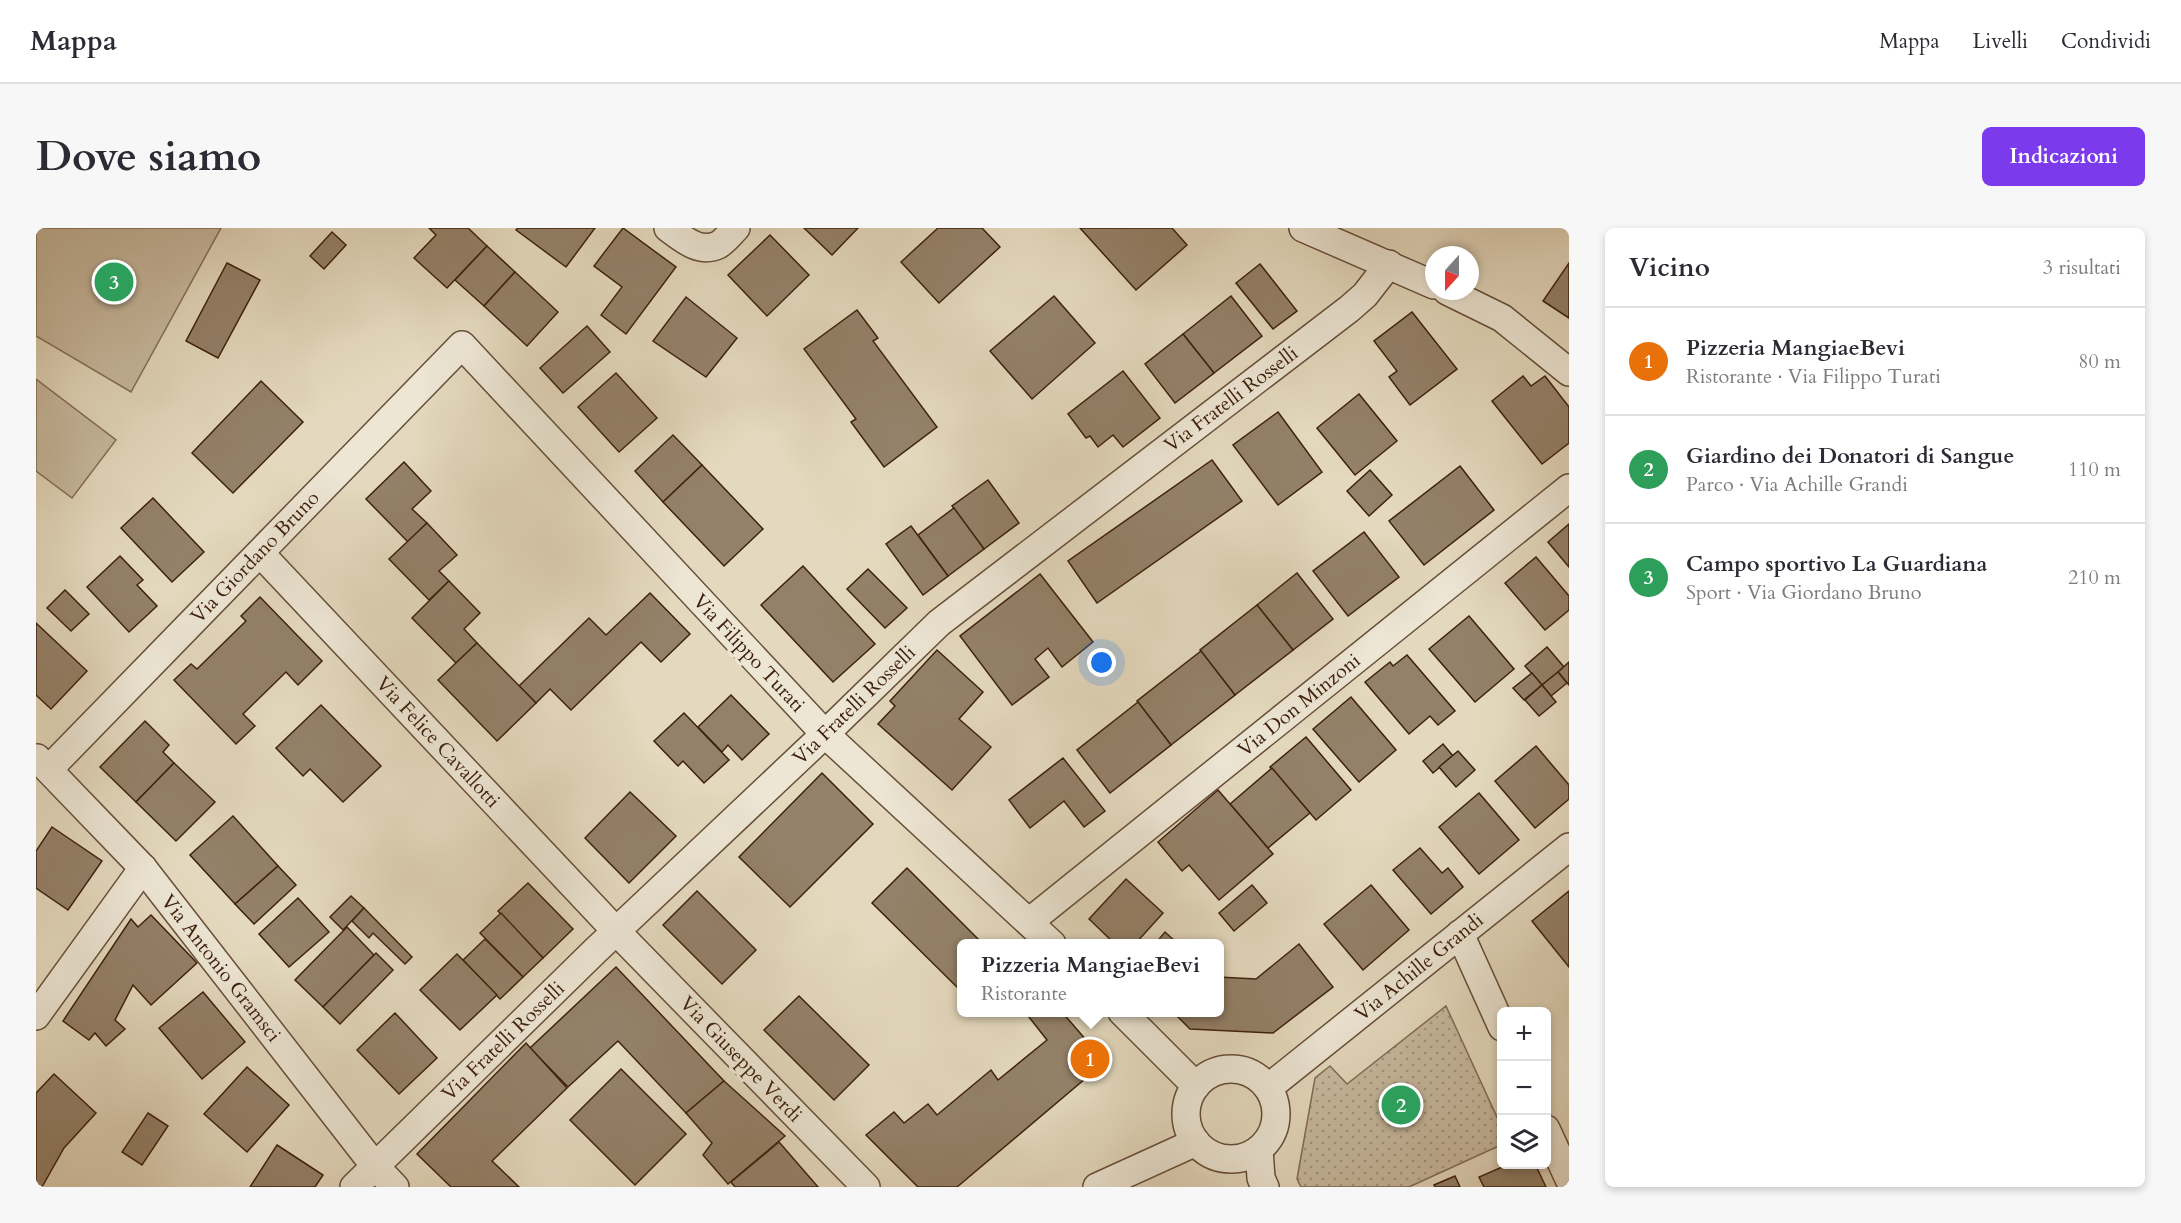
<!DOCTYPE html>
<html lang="it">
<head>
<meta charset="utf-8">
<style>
  :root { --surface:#fff; --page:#f7f7f7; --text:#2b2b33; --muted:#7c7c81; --line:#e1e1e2; --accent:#7c3aed }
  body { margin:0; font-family:Cardo,serif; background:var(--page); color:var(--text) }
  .controls { position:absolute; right:18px; bottom:18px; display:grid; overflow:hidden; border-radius:9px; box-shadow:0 3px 9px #0003 }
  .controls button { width:54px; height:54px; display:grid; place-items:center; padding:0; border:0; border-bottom:2px solid var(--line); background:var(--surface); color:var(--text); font:30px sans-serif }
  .compass { position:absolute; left:1389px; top:18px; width:54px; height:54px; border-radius:50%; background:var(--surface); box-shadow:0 3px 9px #0003; rotate:201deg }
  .you { position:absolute; left:1066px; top:435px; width:21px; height:21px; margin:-15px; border:4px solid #fff; border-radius:50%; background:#1a73e8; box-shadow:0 0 0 9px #1a73e833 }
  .badge { display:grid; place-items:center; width:39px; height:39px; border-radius:50%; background:var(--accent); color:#fff; font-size:20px; font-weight:700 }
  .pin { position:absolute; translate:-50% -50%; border:3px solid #fff; box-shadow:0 2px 6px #0006 }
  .popup { position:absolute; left:921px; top:711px; width:267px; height:78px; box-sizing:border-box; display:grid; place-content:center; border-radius:9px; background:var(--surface); filter:drop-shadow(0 2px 4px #0005); font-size:20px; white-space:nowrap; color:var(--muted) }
  .popup b { font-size:22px; color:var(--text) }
  .popup::after { content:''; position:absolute; left:50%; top:100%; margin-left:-12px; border:12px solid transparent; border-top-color:var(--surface) }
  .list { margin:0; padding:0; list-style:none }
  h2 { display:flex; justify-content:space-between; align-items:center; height:78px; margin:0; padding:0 24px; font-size:26px }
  h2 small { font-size:20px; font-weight:400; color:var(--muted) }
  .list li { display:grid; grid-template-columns:39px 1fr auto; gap:18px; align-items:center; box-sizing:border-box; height:108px; padding:0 24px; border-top:2px solid var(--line) }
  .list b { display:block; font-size:22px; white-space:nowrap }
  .list p { margin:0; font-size:20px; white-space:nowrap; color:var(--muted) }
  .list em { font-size:20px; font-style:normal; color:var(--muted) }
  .icon { flex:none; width:33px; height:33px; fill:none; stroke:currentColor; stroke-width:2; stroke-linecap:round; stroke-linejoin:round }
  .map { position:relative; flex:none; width:1533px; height:959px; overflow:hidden; border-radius:9px }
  header { display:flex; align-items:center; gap:36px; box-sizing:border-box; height:84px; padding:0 30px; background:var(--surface); border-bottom:2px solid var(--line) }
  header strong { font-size:28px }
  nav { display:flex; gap:33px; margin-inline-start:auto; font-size:21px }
  .intro { display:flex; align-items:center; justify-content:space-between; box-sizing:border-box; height:144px; padding:0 36px }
  h1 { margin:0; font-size:42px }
  .button { padding:15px 27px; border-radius:9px; background:var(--accent); color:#fff; font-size:21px; font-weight:700 }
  main { display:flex; gap:36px; padding:0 36px }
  aside { flex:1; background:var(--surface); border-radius:9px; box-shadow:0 3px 9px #0003 }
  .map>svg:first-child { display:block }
  .grass { fill:#c8baa0; stroke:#836e56; stroke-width:1.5 }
  .park { fill:url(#park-dots); stroke:#836e56; stroke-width:1.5 }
  .building { fill:#948169; stroke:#3e210c; stroke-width:1.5 }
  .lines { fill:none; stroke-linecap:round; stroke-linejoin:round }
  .minor-casing { stroke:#684f38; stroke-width:30 }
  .minor { stroke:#ede6d5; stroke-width:27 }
  .labels { text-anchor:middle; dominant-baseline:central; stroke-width:6; stroke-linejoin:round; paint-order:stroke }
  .street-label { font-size:20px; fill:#3e210c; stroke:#ede6d5 }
</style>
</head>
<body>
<header>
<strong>Mappa</strong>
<nav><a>Mappa</a><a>Livelli</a><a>Condividi</a></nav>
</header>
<div class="intro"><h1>Dove siamo</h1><a class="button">Indicazioni</a></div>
<main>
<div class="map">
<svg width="1533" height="959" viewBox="0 0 1533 959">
  <defs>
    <pattern id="park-dots" width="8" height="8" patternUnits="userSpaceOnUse" patternTransform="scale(1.5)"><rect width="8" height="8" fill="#c8baa0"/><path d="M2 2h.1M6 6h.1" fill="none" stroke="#a49781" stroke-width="1.8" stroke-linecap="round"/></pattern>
  </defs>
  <rect width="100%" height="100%" fill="#e4d9be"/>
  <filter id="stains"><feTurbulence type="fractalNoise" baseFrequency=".00333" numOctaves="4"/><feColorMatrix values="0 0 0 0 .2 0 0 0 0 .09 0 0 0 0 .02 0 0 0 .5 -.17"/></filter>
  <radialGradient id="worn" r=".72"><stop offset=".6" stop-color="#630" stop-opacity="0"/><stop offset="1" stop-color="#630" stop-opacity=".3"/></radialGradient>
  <g class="grass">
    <polygon points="0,0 185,0 95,164 0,108"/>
    <polygon points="0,151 80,212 36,270 0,243"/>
  </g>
  <polygon class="park" points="1410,778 1465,898 1465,917 1373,959 1265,959 1261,951 1279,850 1294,838 1311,856"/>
  <g class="building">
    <polygon points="393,0 432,0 451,18 411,60 378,30 400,7"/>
    <polygon points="482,0 559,0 530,39 480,2"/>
    <polygon points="587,0 640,39 590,106 565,87 586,59 558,38"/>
    <polygon points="768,0 822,0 796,27"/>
    <polygon points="902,0 946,0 964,19 903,75 865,34"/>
    <polygon points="1044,0 1136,0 1151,17 1100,62"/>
    <polygon points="296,4 310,17 288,41 274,28"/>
    <polygon points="734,7 773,47 731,88 692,47"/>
    <polygon points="451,18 479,44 448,78 419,52"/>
    <polygon points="191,35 224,52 182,130 150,113"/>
    <polygon points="1533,35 1533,90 1507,73"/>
    <polygon points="1224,36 1261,83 1237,101 1200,55"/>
    <polygon points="479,44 522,84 491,118 448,78"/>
    <polygon points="1018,68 1059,115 996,171 954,123"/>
    <polygon points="1195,68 1226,108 1178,145 1147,106"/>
    <polygon points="650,69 701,110 670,149 617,113"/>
    <polygon points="821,82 842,110 837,113 901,199 848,239 815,194 820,191 768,121"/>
    <polygon points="1376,84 1421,141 1374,177 1353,149 1361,143 1338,113"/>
    <polygon points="551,98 574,124 527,165 504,140"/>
    <polygon points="1147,106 1178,145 1139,175 1109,136"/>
    <polygon points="1087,143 1124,190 1087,219 1077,207 1062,219 1054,208 1050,210 1032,186"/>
    <polygon points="580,145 621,190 583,224 542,179"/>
    <polygon points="1487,148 1495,158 1509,148 1533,179 1533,215 1506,236 1456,173"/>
    <polygon points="225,153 267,194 197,265 156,225"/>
    <polygon points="1323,166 1361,213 1319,247 1281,200"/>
    <polygon points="1242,184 1286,244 1242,277 1197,217"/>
    <polygon points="637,207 666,237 627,274 599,243"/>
    <polygon points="1176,232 1206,273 1061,375 1032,333"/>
    <polygon points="368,234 395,263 376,281 391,295 372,314 330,271"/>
    <polygon points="666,237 727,301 688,338 627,274"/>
    <polygon points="1424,238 1458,282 1388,337 1353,293"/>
    <polygon points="1334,242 1356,267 1333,288 1311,263"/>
    <polygon points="952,252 983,295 948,321 916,278"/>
    <polygon points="117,270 168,324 136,354 85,300"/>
    <polygon points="918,280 948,321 912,348 882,307"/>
    <polygon points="391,295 421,327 403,343 413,353 393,372 353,331"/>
    <polygon points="1533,296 1533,339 1512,314"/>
    <polygon points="875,298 912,348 887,367 850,316"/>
    <polygon points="1328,304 1363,349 1312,388 1277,343"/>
    <polygon points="84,328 107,352 101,357 121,378 93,404 51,359"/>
    <polygon points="1500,329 1533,368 1533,382 1509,402 1469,355"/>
    <polygon points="767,338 839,416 797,454 725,377"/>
    <polygon points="832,341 871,380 849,400 811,361"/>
    <polygon points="1261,345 1297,391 1257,422 1221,377"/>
    <polygon points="1004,346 1057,414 1026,439 1012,420 999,431 1013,449 976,477 924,408"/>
    <polygon points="413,353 444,385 428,401 441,415 420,435 376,390"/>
    <polygon points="29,362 53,386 35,403 11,380"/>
    <polygon points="614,365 654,406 625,434 605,414 535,482 514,461 500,475 483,458 553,390 570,407"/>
    <polygon points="224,369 286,433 262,457 250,444 207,486 219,498 200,516 138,452 155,436 161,441 210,393 205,388"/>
    <polygon points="1221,377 1257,422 1199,467 1164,422"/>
    <polygon points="1433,388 1478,441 1439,474 1393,421"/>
    <polygon points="0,395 51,443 15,481 0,467"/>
    <polygon points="441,415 500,475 461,513 402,452"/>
    <polygon points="1511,419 1528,439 1506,457 1489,438"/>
    <polygon points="901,422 947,464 923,491 955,519 916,562 842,496 859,478 854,473"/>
    <polygon points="1165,423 1199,467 1135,517 1101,473"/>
    <polygon points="1371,427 1419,483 1402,497 1394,488 1373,506 1329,454 1354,434 1357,438"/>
    <polygon points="1533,434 1533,457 1522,444"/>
    <polygon points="1522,444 1531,455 1515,468 1506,457"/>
    <polygon points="1496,445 1506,457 1488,472 1477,460"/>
    <polygon points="1506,457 1520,474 1503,488 1489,472"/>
    <polygon points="695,467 733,506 706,532 692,517 686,524 662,499"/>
    <polygon points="1315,469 1360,522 1323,554 1277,501"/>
    <polygon points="1102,474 1135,517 1074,565 1041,522"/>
    <polygon points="285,477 345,538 307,574 274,541 267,548 240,520"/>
    <polygon points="648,485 693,532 668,555 647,533 642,538 618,513"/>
    <polygon points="109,493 133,517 127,524 138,535 100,574 64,539"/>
    <polygon points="1270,509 1315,562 1280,592 1234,539"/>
    <polygon points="1407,516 1417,528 1397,545 1387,533"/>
    <polygon points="1500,518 1533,557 1533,571 1499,600 1459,553"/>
    <polygon points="1422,523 1439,542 1420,559 1403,539"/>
    <polygon points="1027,530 1069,583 1048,599 1028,573 994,600 973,572"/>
    <polygon points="138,535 179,574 140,613 100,574"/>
    <polygon points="1236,540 1274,585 1232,620 1194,576"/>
    <polygon points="786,545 837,596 754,679 703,629"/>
    <polygon points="1182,562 1237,626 1183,672 1153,637 1146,643 1122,614"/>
    <polygon points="594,564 640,608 593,655 549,610"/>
    <polygon points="1443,565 1483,612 1443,646 1403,599"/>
    <polygon points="197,588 242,638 199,676 154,627"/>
    <polygon points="16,599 66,633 32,682 0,660 0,623"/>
    <polygon points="1384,620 1406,645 1412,640 1427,659 1395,686 1357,642"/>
    <polygon points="242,638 260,657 218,696 199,676"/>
    <polygon points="871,640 947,716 925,716 925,763 836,675"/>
    <polygon points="1090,651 1127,685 1099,716 1079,716 1053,691"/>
    <polygon points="492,655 537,701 507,730 462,683"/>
    <polygon points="1216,657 1231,675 1198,703 1183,685"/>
    <polygon points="1335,657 1373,702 1327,742 1288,696"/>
    <polygon points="661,663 720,722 686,756 627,697"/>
    <polygon points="1533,663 1533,739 1496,693"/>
    <polygon points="315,668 328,680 307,702 294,689"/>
    <polygon points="262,670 293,704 253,739 223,706"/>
    <polygon points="328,680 376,729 369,736 337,705 333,710 316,693"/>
    <polygon points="465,685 507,730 487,749 444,705"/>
    <polygon points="115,687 161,735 115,777 97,757 79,792 89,801 70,818 59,805 53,812 27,793 95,691 102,699"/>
    <polygon points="311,699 338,727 287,779 259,752"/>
    <polygon points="1129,704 1142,716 1119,716"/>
    <polygon points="449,711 487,749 464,771 427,732"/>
    <polygon points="1263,716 1297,759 1237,805 1154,801 1137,784 1183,784 1183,749 1220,751"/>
    <polygon points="340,725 357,742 304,796 287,779"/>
    <polygon points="421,726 461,767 424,802 384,762"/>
    <polygon points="580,739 688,853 650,885 582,813 532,859 494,820"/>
    <polygon points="167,764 209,814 166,851 123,800"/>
    <polygon points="763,768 833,837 798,872 728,802"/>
    <polygon points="989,784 1026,784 1069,834 921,959 882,959 830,907 858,884 868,895 892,876 901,887 955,842 962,852 1011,812"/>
    <polygon points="359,785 401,830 363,866 321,822"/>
    <polygon points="490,815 531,860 456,933 483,959 415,959 381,926"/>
    <polygon points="211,839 253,877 211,924 168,886"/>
    <polygon points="585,841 650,906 599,957 534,892"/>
    <polygon points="18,846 60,885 28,920 6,959 0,959 0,865"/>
    <polygon points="688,853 749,908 692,956 667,927 676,915 650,885"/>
    <polygon points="112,885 132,898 106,937 86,924"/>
    <polygon points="743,914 782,959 699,959 695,954"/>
    <polygon points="241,917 287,947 279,959 214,959"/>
    <polygon points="1473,936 1499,936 1510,959 1448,959 1443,949"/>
    <polygon points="1419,948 1424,959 1399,959 1398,957"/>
  </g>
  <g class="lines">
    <g class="minor-casing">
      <g id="minor">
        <path d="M632,0C646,10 663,26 682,17C688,14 695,5 700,0"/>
        <polyline points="1267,0 1398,57"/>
        <polyline points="1411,63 1466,90 1533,144"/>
        <polyline points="224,325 580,703 830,959"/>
        <polyline points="1,530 107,640 338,937 359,959"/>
        <polyline points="13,541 426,117 789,506 1016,716"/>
        <polyline points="993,694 1533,260"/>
        <polyline points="1424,706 1466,799"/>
        <polyline points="1086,784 1160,858"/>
        <polyline points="0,788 107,640"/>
        <circle cx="1195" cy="886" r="45"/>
        <polyline points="1232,860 1533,619"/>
        <polyline points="1510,901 1533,951"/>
        <polyline points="1223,922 1225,950 1229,959"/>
        <polyline points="318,959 559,723 789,506 903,395 1313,81 1329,67 1353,36"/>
        <polyline points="1061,959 1160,914"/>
      </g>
    </g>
    <use href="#minor" class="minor"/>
  </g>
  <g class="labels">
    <g class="street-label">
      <text transform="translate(1195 171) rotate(-37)">Via Fratelli Rosselli</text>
      <text transform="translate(219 329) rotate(-46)">Via Giordano Bruno</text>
      <text transform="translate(713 425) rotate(47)">Via Filippo Turati</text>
      <text transform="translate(818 477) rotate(-44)">Via Fratelli Rosselli</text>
      <text transform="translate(1263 477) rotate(-39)">Via Don Minzoni</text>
      <text transform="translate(402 514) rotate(47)">Via Felice Cavallotti</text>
      <text transform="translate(1383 739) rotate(-39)">Via Achille Grandi</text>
      <text transform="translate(185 740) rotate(52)">Via Antonio Gramsci</text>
      <text transform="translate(467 813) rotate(-44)">Via Fratelli Rosselli</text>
      <text transform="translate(705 831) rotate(46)">Via Giuseppe Verdi</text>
    </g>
  </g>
  <rect width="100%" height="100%" filter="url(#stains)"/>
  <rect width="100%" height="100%" fill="url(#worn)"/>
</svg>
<div class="controls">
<button>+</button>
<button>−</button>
<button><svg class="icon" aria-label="layers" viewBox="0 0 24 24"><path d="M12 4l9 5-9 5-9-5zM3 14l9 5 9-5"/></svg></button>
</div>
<svg class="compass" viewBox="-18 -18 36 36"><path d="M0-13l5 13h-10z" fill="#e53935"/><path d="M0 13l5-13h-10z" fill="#7c7c81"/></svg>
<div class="you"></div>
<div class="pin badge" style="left:1054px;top:831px;background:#e8710a">1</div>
<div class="popup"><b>Pizzeria MangiaeBevi</b>Ristorante</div>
<div class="pin badge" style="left:1365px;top:877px;background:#2e9e5b">2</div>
<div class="pin badge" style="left:78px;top:54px;background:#2e9e5b">3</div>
</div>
<aside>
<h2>Vicino<small>3 risultati</small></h2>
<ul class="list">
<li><span class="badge" style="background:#e8710a">1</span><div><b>Pizzeria MangiaeBevi</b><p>Ristorante · Via Filippo Turati</p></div><em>80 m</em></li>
<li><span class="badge" style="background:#2e9e5b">2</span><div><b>Giardino dei Donatori di Sangue</b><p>Parco · Via Achille Grandi</p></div><em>110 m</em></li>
<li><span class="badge" style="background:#2e9e5b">3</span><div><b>Campo sportivo La Guardiana</b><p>Sport · Via Giordano Bruno</p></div><em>210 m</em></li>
</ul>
</aside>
</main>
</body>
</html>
